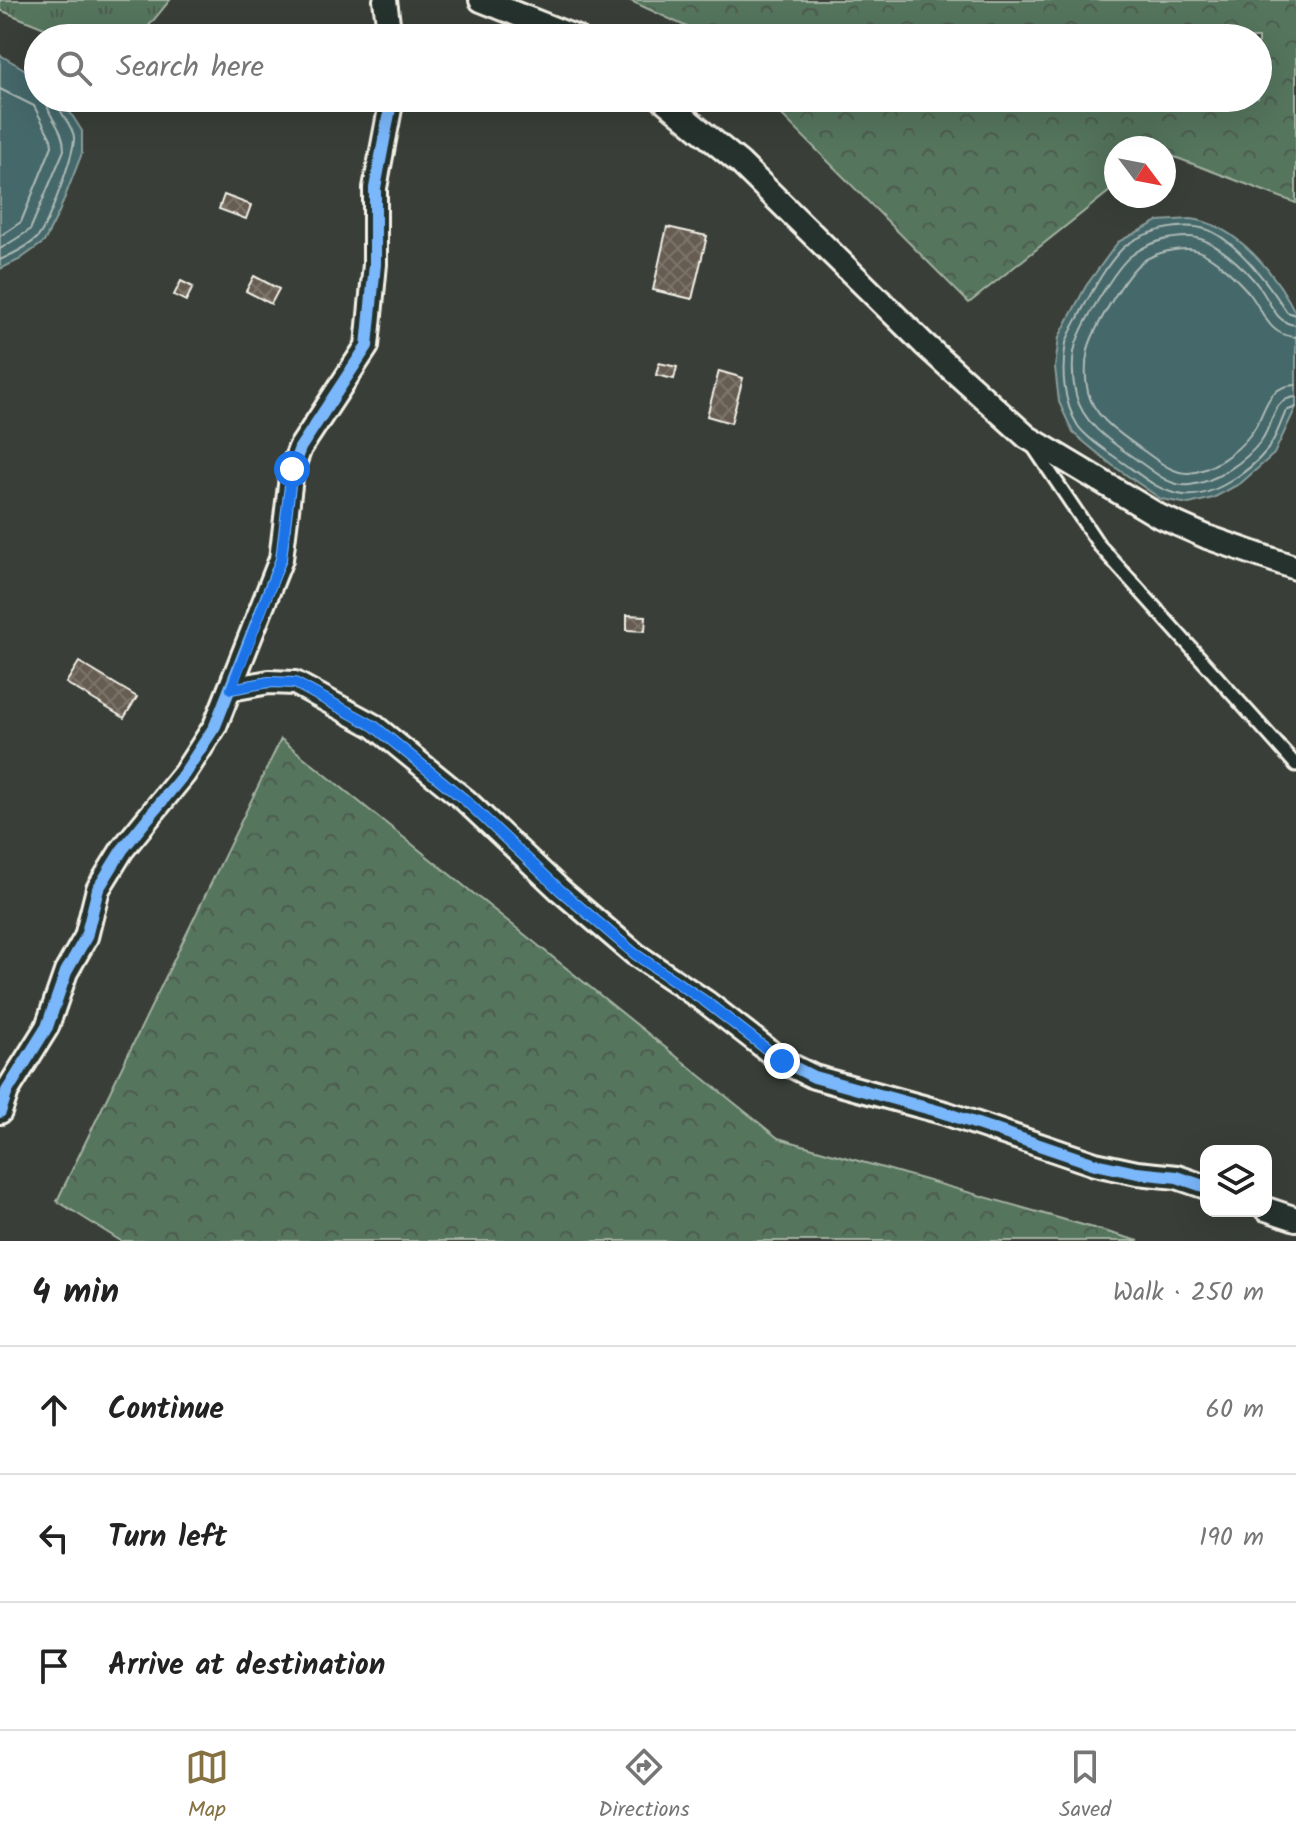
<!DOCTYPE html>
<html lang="en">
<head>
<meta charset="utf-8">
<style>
  :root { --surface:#fff; --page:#f2f2f2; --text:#222; --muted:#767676; --line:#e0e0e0; --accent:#857141 }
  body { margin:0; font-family:Kalam,sans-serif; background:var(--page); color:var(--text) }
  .controls { position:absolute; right:24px; bottom:24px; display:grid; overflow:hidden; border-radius:16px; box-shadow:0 8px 32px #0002 }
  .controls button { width:72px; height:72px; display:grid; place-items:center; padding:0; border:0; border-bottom:2px solid var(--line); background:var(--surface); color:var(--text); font:40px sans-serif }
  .compass { position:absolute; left:1104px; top:136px; width:72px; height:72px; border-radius:50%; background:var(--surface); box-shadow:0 8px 32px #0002; rotate:122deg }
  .stop { position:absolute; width:24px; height:24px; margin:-18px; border:6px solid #1a73e8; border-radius:50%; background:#fff }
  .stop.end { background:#1a73e8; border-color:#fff; box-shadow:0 2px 8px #0008 }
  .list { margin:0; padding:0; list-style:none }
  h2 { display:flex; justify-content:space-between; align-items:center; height:104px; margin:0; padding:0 32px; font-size:34px }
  h2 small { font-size:26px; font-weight:400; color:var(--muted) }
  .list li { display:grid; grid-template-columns:52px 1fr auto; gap:24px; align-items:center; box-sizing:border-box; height:128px; padding:0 32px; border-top:2px solid var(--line) }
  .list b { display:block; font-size:30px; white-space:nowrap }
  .list em { font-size:26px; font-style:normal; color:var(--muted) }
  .icon { flex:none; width:44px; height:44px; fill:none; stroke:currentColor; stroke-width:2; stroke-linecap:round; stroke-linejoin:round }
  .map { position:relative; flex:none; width:1296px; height:1241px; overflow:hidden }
  .search { position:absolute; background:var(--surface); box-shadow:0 8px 32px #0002; left:24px; right:24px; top:24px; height:88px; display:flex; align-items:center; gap:20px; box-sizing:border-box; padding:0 28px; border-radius:44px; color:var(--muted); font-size:30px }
  .sheet { height:488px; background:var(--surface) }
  nav { display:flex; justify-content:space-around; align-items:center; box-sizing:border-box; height:112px; border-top:2px solid var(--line); background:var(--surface); font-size:22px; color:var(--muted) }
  nav a { display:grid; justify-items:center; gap:4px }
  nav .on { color:var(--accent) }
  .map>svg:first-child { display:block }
  .grass { fill:url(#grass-tufts); stroke:#a4b2a2; stroke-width:2 }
  .forest { fill:url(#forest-crowns); stroke:#a4b2a2; stroke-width:2 }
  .water { fill:#44676a; stroke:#8a9e9c; stroke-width:2 }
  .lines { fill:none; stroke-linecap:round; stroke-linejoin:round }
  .shore { stroke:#aebab6; stroke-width:2 }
  .building { fill:url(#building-cross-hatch); stroke:#f4f1e8; stroke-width:2 }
  .lane-casing { stroke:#f4f1e8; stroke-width:17 }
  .street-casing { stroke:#f4f1e8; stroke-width:28 }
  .lane { stroke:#26332d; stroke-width:11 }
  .street { stroke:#26332d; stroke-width:22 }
  .cycleway-casing { stroke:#26332d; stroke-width:17 }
  .cycleway { stroke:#7ab7fb; stroke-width:12 }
  .route { stroke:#1a73e8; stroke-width:10 }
</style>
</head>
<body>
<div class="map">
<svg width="1296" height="1241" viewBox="0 0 1296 1241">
  <defs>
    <pattern id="grass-tufts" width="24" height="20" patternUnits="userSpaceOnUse" patternTransform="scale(2)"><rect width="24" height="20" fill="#54745d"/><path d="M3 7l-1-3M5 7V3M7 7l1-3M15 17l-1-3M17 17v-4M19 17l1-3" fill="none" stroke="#4e5c50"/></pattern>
    <pattern id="forest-crowns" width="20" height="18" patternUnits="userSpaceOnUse" patternTransform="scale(2)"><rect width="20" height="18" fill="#54745d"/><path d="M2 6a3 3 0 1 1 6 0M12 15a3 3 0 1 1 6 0" fill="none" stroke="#4e5c50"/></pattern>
    <pattern id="building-cross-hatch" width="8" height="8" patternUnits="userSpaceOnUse" patternTransform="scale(2)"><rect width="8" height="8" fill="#665c51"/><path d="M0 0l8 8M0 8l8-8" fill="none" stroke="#7c746a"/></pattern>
  </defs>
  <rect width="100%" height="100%" fill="#393f38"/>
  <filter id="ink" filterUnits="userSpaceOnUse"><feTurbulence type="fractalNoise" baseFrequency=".0125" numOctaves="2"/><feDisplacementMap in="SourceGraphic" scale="16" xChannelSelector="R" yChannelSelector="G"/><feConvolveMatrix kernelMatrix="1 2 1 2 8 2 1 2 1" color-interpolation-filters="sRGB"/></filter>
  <g filter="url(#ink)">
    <polygon class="grass" points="0,0 170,0 139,38 69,38 0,10"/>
    <g class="forest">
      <polygon points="629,0 1296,0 1296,203 1164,153 1164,148 1116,148 1116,186 969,303 765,98 1258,98 1258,38 705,38 700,33"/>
      <polygon points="281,739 778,1138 1139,1241 121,1241 57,1201"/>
    </g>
    <g class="water">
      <polygon points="0,55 38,77 38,98 61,98 82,131 82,153 59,212 44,242 19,260 0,269"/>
      <path d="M1191,219C1236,224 1277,275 1296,314V407L1274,454L1241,483L1213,498L1189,504L1161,499L1112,465L1073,433L1059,402L1055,367L1059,337L1086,286L1118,242L1158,221Z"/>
    </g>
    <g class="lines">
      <g class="shore">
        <polyline points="0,89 34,106 51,139 52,146 21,222 0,236"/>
        <path d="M0,249L30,230L64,150C64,127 47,118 46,98"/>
        <path d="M0,260C12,254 29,247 38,237C48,225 75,152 74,137C72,123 57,112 56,98"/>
        <path d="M1296,315L1287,312C1271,287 1237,241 1208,230C1184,221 1141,231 1122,249C1106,265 1093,290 1082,310C1077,321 1069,332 1066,343C1061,370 1063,402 1078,426C1088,440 1111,454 1125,464C1144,478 1160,492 1184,495C1213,498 1250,471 1267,450C1276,439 1280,424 1286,411L1296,407"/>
        <path d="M1296,325C1276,324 1271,303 1260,288C1246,269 1213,237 1189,237C1168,237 1149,242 1132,255C1116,266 1084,322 1077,341C1071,357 1072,379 1076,395C1083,425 1113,443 1137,460C1153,471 1169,487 1190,485C1216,482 1246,461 1261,441C1273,425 1272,398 1296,397"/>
        <path d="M1296,337C1269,336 1264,313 1250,294C1237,279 1208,249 1188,249C1170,249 1150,254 1137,266C1123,280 1092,331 1088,350C1085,364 1085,379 1088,392C1094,418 1121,434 1141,449C1155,458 1171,474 1189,473C1211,471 1237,452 1250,435C1267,415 1263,386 1296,385"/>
      </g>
    </g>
    <g class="building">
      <polygon points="224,195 251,205 246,219 219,209"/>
      <polygon points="667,227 707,236 692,299 653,290"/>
      <polygon points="254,276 279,289 271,304 246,291"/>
      <polygon points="181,281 193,287 186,301 174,295"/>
      <polygon points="659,363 677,367 674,379 656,375"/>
      <polygon points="719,371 743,378 731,423 707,416"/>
      <polygon points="627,615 646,616 645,631 627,630"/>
      <polygon points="79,662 137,697 124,718 66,683"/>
    </g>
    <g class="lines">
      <g class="lane-casing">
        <polyline id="lane" points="1034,448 1099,545 1296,765"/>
      </g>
      <g class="street-casing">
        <g id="street">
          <polyline points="385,0 390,38"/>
          <polyline points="481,0 577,38"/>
          <polyline points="661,98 740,163 924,344 1027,437 1159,516 1207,537 1296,568"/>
          <polyline points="231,689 269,682 295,683 374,726 465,800 560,890 635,954 706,1002 782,1061 814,1077 945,1113 1095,1164 1137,1173 1177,1177 1206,1187"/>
          <polyline points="0,1112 7,1091 47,1027 66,972 86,937 98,889 122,850 184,774 215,726 281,559 292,469 300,448 367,346 375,264 375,188 392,98"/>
          <polyline points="1266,1209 1296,1219"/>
        </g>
      </g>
      <use href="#lane" class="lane"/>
      <use href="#street" class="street"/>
      <g class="cycleway-casing">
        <g id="cycleway">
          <polyline points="231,689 269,682 295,683 374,726 465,800 560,890 635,954 706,1002 782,1061 814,1077 945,1113 1095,1164 1137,1173 1177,1177 1206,1187"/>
          <polyline points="0,1112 7,1091 47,1027 66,972 86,937 98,889 122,850 184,774 215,726 281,559 292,469 300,448 367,346 375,264 375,188 392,98"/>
        </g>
      </g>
      <use href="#cycleway" class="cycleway"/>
    </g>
  </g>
  <g class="lines" filter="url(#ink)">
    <polyline class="route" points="292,469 281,559 231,689 269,682 295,683 374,726 465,800 560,890 635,954 706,1002 782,1061"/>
  </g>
</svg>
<div class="controls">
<button><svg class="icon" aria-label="layers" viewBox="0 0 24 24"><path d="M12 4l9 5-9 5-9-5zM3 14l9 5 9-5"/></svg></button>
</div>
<svg class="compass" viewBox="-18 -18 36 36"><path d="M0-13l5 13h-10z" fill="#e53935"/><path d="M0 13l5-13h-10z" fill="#767676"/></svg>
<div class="stop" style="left:292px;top:469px"></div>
<div class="stop end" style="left:782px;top:1061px"></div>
<div class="search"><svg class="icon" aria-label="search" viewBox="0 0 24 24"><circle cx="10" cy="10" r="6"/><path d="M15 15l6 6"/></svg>Search here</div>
</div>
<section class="sheet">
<h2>4 min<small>Walk · 250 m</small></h2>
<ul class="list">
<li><svg class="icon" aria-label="ahead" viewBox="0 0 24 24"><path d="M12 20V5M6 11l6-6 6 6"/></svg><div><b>Continue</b></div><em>60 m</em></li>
<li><svg class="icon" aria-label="left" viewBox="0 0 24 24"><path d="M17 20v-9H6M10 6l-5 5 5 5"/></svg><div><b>Turn left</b></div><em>190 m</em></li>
<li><svg class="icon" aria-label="arrive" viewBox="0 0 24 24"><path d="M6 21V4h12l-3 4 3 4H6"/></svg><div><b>Arrive at destination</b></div></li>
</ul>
</section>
<nav>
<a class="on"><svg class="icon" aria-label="map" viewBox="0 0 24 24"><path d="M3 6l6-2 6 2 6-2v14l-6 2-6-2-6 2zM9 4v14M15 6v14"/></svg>Map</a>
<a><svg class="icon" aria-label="directions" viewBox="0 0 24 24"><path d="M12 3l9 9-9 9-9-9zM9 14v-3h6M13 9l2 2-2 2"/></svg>Directions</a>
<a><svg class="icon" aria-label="saved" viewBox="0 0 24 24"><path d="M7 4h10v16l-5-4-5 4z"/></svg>Saved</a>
</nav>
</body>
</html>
